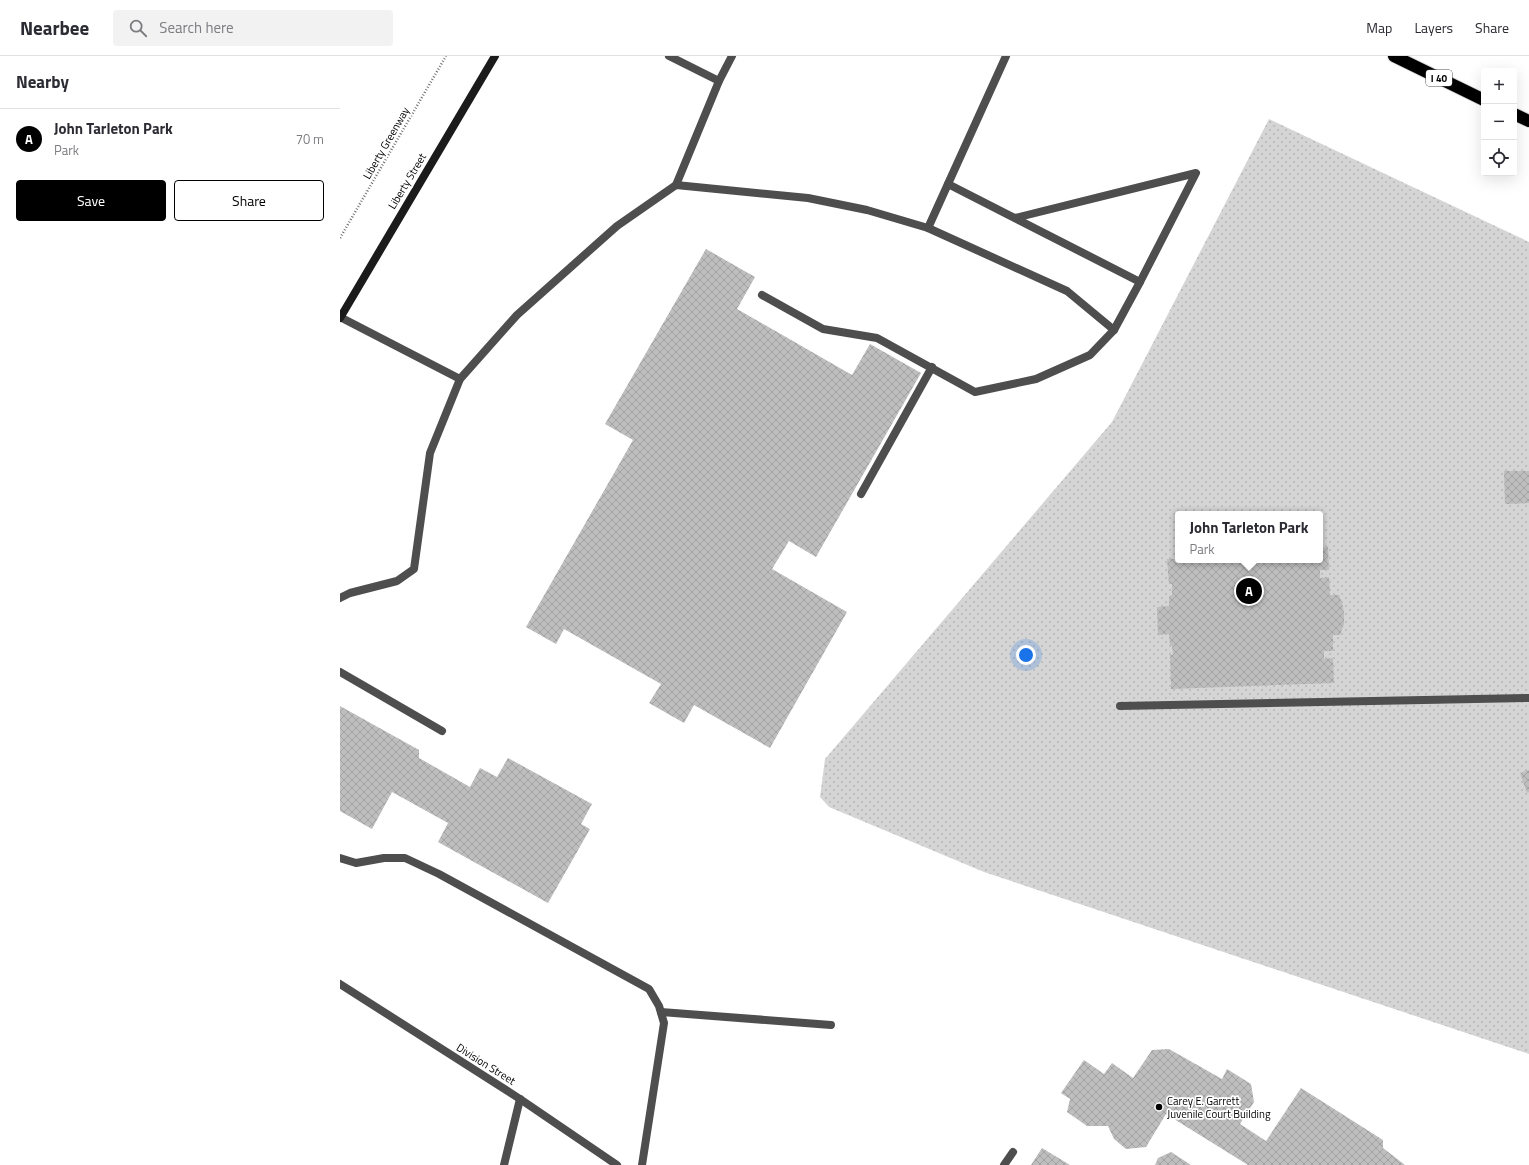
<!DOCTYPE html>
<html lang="en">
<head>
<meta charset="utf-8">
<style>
  :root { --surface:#fff; --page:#f2f2f3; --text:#2b2b33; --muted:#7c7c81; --line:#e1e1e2; --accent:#000 }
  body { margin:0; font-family:"Titillium Web",sans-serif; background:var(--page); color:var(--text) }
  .controls { position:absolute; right:12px; top:12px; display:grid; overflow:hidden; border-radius:4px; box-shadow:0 4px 16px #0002 }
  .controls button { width:36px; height:36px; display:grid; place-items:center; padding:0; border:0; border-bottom:1px solid var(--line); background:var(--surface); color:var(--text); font:20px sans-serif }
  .you { position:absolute; left:686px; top:599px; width:14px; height:14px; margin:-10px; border:3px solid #fff; border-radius:50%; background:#1a73e8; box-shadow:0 0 0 6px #1a73e833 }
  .badge { display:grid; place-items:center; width:26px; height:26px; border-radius:50%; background:var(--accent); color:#fff; font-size:13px; font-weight:700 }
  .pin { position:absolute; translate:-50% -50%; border:2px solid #fff; box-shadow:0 1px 4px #0006 }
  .popup { position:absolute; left:835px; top:455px; width:148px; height:52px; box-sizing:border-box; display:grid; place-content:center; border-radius:4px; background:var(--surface); filter:drop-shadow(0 1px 3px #0005); font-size:13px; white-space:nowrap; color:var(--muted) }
  .popup b { font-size:15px; color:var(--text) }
  .popup::after { content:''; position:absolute; left:50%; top:100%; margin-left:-8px; border:8px solid transparent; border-top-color:var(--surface) }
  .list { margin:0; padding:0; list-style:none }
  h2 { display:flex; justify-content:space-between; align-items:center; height:52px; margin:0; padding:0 16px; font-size:17px }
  h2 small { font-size:13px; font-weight:400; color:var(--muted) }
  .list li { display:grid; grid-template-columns:26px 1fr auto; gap:12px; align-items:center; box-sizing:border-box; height:60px; padding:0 16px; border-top:1px solid var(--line) }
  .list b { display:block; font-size:15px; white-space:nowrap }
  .list p { margin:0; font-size:13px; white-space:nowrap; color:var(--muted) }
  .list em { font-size:13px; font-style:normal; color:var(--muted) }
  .actions { display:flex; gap:8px; padding:12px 16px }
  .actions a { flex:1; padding:9px 0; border:1px solid var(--accent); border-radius:4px; text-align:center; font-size:14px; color:var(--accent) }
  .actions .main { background:var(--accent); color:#fff }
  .icon { flex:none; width:22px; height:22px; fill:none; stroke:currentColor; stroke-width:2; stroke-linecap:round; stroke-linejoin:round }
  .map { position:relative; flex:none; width:1189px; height:1109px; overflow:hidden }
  header { display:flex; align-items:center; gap:24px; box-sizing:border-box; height:56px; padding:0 20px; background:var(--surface); border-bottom:1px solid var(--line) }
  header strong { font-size:19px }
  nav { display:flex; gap:22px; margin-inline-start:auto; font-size:14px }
  .search { width:280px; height:36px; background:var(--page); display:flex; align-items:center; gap:10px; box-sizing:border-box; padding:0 14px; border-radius:4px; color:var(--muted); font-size:15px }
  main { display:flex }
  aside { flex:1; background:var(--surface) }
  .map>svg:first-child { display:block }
  .park { fill:url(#park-dots); fill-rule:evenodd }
  .building { fill:url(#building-cross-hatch) }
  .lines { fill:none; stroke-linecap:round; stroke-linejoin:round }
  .highway-casing { stroke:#dbdbdb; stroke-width:14 }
  .path { stroke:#707070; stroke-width:2.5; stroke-dasharray:1 2; stroke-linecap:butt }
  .lane { stroke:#4e4e4e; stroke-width:8 }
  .street { stroke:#4e4e4e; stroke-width:8 }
  .secondary { stroke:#1b1b1b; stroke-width:8 }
  .highway { stroke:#000; stroke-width:12 }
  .poi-dot { fill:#000; stroke:#fff; stroke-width:1.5 }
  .labels { text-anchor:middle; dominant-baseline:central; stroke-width:3.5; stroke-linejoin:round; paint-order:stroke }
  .shield { fill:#fff; stroke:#4c4c4c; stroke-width:1 }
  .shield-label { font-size:10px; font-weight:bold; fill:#000 }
  .street-label { font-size:11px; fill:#000; stroke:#fff }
  .poi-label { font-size:11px; fill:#000; stroke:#fff; text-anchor:start }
</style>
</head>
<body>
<header>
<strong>Nearbee</strong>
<div class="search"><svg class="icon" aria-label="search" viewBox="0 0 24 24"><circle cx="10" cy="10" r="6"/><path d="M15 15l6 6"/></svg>Search here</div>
<nav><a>Map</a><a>Layers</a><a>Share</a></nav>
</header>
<main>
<aside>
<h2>Nearby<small></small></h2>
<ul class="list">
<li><span class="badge">A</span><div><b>John Tarleton Park</b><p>Park</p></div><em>70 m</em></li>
</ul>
<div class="actions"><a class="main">Save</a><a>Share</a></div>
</aside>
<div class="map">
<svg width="1189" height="1109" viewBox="0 0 1189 1109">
  <defs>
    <pattern id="park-dots" width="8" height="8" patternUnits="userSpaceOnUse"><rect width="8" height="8" fill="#d5d5d5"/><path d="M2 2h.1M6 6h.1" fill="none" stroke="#b5b5b5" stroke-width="1.8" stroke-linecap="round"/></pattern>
    <pattern id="building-cross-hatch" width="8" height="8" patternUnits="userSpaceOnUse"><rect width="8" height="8" fill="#bebebe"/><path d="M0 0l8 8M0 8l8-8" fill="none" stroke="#a2a2a2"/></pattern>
  </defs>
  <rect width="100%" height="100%" fill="#fff"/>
  <path class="park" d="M929,63L1189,186V998L644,816L489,751L480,741L485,703L772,366ZM838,458H980V504H838Z"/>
  <g class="building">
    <polygon points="366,193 415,221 397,253 512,319 530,288 581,317 476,501 449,485 432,513 507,556 430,692 354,649 344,667 309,647 321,628 224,573 216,588 186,571 293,384 265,368"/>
    <polygon points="1164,415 1189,415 1189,447 1165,448"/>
    <polygon points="988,491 989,514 980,514 980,522 989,521 990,539 999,539 1003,550 1004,558 1004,568 1000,579 993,579 993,595 984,595 984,603 993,602 994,627 831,633 830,599 833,599 832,590 830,590 829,578 818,579 817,551 829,550 829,540 832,539 832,528 829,528 827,503 980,504 980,492"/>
    <polygon points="0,650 79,694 79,702 130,731 140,712 157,721 168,702 252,748 241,768 250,773 208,847 98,786 108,767 52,736 32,773 0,755"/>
    <polygon points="1189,714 1189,736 1187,737 1180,717"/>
    <polygon points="829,993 882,1023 887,1013 911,1028 914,1046 900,1068 926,1085 961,1032 1043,1084 1043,1092 1065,1109 908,1109 826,1058 806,1091 786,1093 774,1083 768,1070 747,1070 727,1056 730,1043 721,1037 744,1004 764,1018 772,1007 793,1022 812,994"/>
    <polygon points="702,1092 730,1109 691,1109"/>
    <polygon points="831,1096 851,1109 815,1109 818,1102"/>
  </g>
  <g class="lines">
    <g class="highway-casing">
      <g id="highway">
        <polyline points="1054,0 1144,44"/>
        <polyline points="1174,58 1189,65"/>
      </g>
    </g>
    <polyline class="path" points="0,182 106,0"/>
    <g class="lane">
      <polyline points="329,0 379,25 392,0"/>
      <polyline points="608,128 800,226 856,117 675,162"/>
      <polyline points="336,129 379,25"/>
      <polyline points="422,239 483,273 537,282 635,336 696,323 750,299 774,274 727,235 588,172"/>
      <polyline points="0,261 120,323"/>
      <polyline points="774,274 800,226"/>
      <polyline points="521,438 592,311"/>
      <polyline points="0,542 10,537 57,525 74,513 90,397 120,323 177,259 277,170 336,129 468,142 527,154 588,172 666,0"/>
      <polyline points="0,616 102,675"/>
      <polyline points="780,650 1189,642"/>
      <polyline points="0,802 16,807 44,802 65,802 99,818 309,933 319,950 324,967 302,1109"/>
      <polyline points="321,956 491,969"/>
    </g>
    <g class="street">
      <polyline points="0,928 180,1043 277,1109"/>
      <polyline points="164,1109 180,1043"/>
      <polyline points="664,1109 673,1096"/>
    </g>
    <polyline class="secondary" points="0,262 155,0"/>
    <use href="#highway" class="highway"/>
  </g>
  <circle class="poi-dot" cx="819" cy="1051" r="4"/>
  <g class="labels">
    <rect class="shield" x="1086" y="14" width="26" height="16" rx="3"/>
    <g class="shield-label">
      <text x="1099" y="22">I 40</text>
    </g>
    <g class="street-label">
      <text transform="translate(46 87) rotate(-60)">Liberty Greenway</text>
      <text transform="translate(67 125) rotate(-59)">Liberty Street</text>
      <text transform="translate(146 1008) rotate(32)">Division Street</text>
    </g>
    <g class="poi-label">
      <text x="827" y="1045">Carey E. Garrett<tspan x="827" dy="13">Juvenile Court Building</tspan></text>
    </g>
  </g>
</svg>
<div class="controls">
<button>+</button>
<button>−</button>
<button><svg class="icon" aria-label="locate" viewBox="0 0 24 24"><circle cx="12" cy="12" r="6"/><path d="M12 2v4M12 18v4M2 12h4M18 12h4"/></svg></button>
</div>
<div class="you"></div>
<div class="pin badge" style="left:909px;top:535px">A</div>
<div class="popup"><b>John Tarleton Park</b>Park</div>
</div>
</main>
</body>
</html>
